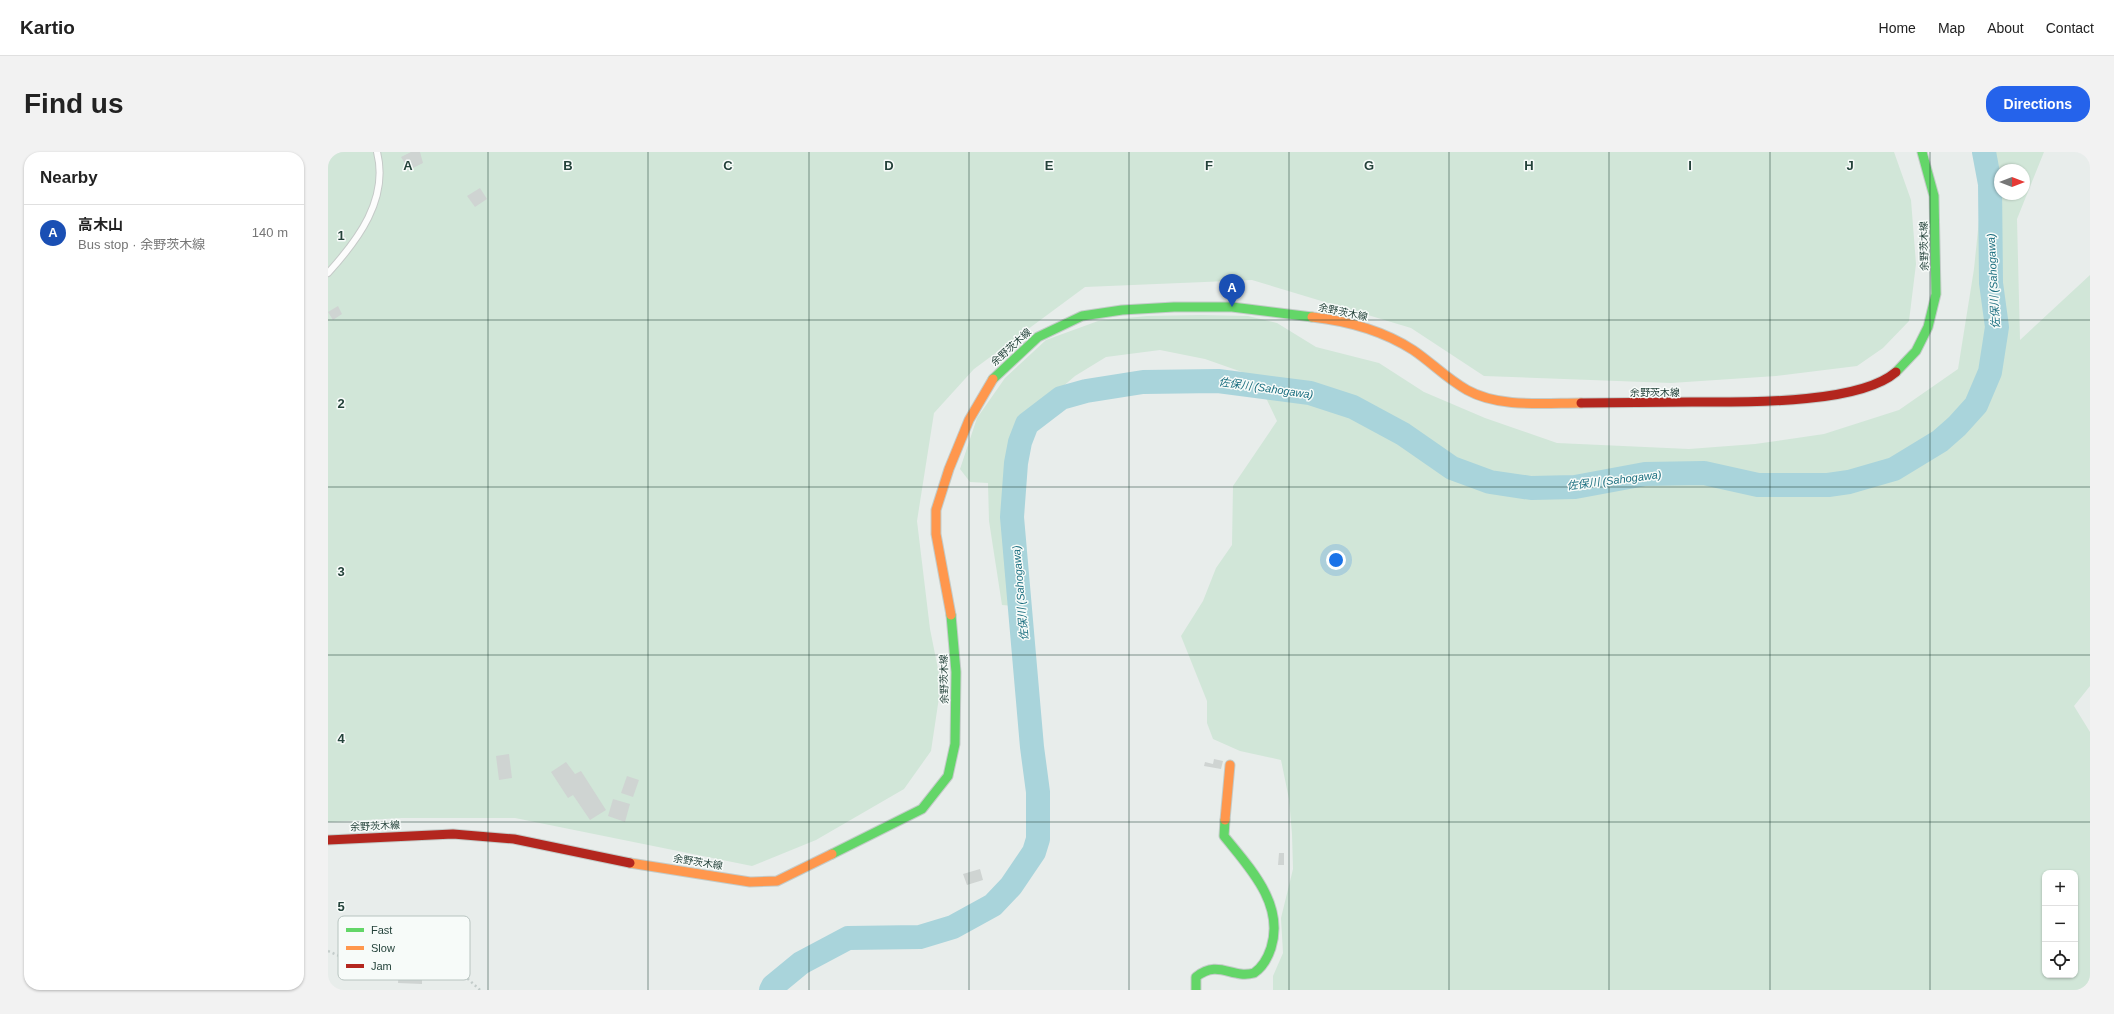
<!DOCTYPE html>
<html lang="en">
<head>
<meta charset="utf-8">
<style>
  :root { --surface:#fff; --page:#f2f2f2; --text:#222; --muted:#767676; --line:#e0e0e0; --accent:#2563eb }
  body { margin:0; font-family:Helvetica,"Noto Sans JP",sans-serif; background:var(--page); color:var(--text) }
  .controls { position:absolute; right:12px; bottom:12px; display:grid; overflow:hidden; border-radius:8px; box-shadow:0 1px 3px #0004 }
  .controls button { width:36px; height:36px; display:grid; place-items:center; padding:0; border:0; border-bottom:1px solid var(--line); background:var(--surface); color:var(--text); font:20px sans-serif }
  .compass { position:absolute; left:1666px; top:12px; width:36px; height:36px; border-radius:50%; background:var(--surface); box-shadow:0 1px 3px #0004; rotate:90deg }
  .you { position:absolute; left:1008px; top:408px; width:14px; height:14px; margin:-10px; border:3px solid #fff; border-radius:50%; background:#1a73e8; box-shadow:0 0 0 6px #1a73e833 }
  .badge { display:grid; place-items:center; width:26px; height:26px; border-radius:50%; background:var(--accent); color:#fff; font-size:13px; font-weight:700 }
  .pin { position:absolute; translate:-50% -33px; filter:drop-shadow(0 1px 2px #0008) }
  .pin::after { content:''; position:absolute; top:21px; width:14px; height:12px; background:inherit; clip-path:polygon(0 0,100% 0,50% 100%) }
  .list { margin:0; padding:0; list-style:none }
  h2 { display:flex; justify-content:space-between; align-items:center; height:52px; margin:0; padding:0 16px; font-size:17px }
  h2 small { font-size:13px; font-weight:400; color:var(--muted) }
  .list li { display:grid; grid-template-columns:26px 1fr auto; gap:12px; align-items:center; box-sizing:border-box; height:56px; padding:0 16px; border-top:1px solid var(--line) }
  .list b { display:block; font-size:15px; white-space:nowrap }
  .list p { margin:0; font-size:13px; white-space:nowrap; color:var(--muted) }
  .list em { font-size:13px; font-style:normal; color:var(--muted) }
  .icon { flex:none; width:22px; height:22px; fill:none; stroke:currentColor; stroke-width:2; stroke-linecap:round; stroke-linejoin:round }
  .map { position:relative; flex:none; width:1762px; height:838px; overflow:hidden; border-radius:16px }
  header { display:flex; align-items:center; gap:24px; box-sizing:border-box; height:56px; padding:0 20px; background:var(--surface); border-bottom:1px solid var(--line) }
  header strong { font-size:19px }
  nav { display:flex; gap:22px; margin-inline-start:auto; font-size:14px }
  .intro { display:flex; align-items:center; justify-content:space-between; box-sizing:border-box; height:96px; padding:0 24px }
  h1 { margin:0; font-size:28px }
  .button { padding:10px 18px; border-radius:16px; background:var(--accent); color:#fff; font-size:14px; font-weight:700 }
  main { display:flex; gap:24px; padding:0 24px }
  aside { flex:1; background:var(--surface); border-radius:16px; box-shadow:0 1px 3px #0004 }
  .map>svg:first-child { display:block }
  .green { fill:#d1e6d8; fill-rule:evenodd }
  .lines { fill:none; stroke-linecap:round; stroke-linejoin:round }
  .river { stroke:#a9d4db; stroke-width:24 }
  .building { fill:#cfd4d2 }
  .lane-casing { stroke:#c5cac8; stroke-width:8 }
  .fast-casing { stroke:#c3cbc8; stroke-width:11 }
  .slow-casing { stroke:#c3cbc8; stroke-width:11 }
  .jam-casing { stroke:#c3cbc8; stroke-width:11 }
  .path { stroke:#c3ccca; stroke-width:2.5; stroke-dasharray:2 3; stroke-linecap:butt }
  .lane { stroke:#fcfcfc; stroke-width:6 }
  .fast { stroke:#63d668; stroke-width:9 }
  .slow { stroke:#ff974d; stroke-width:9 }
  .jam { stroke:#b3261e; stroke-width:9 }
  .grid { fill:none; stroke:#24423a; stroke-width:1; stroke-opacity:0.55 }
  .labels { text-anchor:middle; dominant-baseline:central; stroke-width:3; stroke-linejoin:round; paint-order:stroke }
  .street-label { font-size:10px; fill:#24423a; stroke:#f7fbf9 }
  .water-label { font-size:11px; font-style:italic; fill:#1c6f80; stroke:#f7fbf9 }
  .key { fill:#f7fbf9; stroke:#b8c4c0; stroke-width:1 }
  .key-label { font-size:11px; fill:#24423a }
  .grid-label { font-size:13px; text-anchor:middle; font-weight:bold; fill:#24423a; stroke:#f7fbf9; stroke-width:3; stroke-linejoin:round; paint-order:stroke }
</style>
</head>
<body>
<header>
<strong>Kartio</strong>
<nav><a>Home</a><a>Map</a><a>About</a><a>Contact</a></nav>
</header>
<div class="intro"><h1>Find us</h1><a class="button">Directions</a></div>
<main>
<aside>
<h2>Nearby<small></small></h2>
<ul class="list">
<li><span class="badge" style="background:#1a4fb4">A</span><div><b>高木山</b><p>Bus stop · 余野茨木線</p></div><em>140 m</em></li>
</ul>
</aside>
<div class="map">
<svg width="1762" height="838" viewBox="0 0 1762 838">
  <rect width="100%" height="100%" fill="#e8edeb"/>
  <g class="green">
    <polygon points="0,0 1566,0 1583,48 1588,112 1581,169 1555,196 1529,214 1448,224 1343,231 1156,224 1083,176 924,128 757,135 646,217 606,261 589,369 602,477 613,532 603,599 576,637 488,688 424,714 187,666 74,666 0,670"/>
    <path d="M1658,0H1716L1689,67L1692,188L1762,123V534L1746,554L1762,580V832L1759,838H945V824L955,801L953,766L965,717L964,682L961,647L953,608L912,599L885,587L879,571V549L853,484L875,449L888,416L904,393L905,334L949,269L939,248L914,220L877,207L832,198L778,205L747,224L696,268L681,301L675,336L678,393L686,454L674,453L661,369L660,331L642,330L632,317L649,266L677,226L718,188L770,169L819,164L873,163L920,164L949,171L988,195L1051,211L1096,240L1157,266L1229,291L1361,297L1427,292L1496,282L1571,258L1630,217L1646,117ZM1672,18H1696V42H1672ZM1717,721H1747V823H1717Z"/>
  </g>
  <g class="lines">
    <polyline class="river" points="443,838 445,834 473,811 520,786 592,785 625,775 665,753 683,734 706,700 710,687 710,640 704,595 684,365 688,311 692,290 699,272 733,246 758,239 815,230 890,229 982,241 1025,255 1075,282 1124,316 1162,330 1203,336 1247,335 1317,322 1376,321 1430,333 1500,333 1521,330 1566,317 1612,289 1629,274 1648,253 1662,220 1669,175 1663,131 1662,32 1656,0"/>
  </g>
  <g class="building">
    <polygon points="83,0 92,0 95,11 81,18 73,5"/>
    <polygon points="152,36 159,47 147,55 139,44"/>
    <polygon points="10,154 14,162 5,168 0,160"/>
    <polygon points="181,602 184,626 171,628 168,604"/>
    <polygon points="886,607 895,609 893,617 876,614 877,610 885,612"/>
    <polygon points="238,610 247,622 253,619 278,658 262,668 245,643 240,646 223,620"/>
    <polygon points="299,624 311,628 305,645 293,641"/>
    <polygon points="285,647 302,652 297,670 280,664"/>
    <polygon points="951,701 956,701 956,713 950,713"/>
    <polygon points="652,717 655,728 639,733 635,722"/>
    <polygon points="71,818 94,819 94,832 70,831"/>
  </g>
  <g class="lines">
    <g class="lane-casing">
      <path id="lane" d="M0,121C30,88 61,47 49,0"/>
    </g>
    <g class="fast-casing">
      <g id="fast">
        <polyline points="1568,220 1588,199 1600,175 1608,142 1606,44 1594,0"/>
        <polyline points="665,227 710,185 754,164 794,158 846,155 904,155 984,165"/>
        <polyline points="504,702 594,657 620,624 627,592 628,520 623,463"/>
        <path d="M868,838V825C891,807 903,827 926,821C935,815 940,805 943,796C957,752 921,715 896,684L897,668"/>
      </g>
    </g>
    <g class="slow-casing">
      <g id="slow">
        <path d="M984,165C1020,169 1054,178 1085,198C1103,210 1119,227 1139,238C1171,256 1216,251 1253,251"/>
        <polyline points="623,463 608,382 608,358 621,317 641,268 665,227"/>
        <polyline points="897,668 902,613"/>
        <polyline points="302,711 422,730 449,729 504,702"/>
      </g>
    </g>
    <g class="jam-casing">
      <g id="jam">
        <path d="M1253,251C1289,251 1326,250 1363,250C1413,250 1530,253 1568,220"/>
        <polyline points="0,688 125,682 186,687 302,711"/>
      </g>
    </g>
    <polyline class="path" points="0,799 23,809 48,815 73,817 110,814 140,827 152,838"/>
    <use href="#lane" class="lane"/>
    <use href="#fast" class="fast"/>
    <use href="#slow" class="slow"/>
    <use href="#jam" class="jam"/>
  </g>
  <path class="grid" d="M160,0V838M320,0V838M481,0V838M641,0V838M801,0V838M961,0V838M1121,0V838M1281,0V838M1442,0V838M1602,0V838M0,168H1762M0,335H1762M0,503H1762M0,670H1762"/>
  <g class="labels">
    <g class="street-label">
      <text transform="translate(1596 94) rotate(-91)">余野茨木線</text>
      <text transform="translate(1015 160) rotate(12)">余野茨木線</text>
      <text transform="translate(683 195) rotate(-42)">余野茨木線</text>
      <text x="1327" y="240">余野茨木線</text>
      <text transform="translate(616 527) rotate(-91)">余野茨木線</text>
      <text transform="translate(47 674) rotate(-3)">余野茨木線</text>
      <text transform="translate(370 710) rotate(9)">余野茨木線</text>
    </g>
    <g class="water-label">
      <text transform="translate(1665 129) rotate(-93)">佐保川 (Sahogawa)</text>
      <text transform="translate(938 236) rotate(8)">佐保川 (Sahogawa)</text>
      <text transform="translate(1286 328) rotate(-7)">佐保川 (Sahogawa)</text>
      <text transform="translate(692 441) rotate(-95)">佐保川 (Sahogawa)</text>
    </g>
  </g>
  <rect x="10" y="764" width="132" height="64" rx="6" class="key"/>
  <rect x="18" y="776" width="18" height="4" fill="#63d668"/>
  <rect x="18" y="794" width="18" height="4" fill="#ff974d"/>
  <rect x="18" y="812" width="18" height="4" fill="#b3261e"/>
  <g class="key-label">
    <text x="43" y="782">Fast</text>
    <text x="43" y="800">Slow</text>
    <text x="43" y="818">Jam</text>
  </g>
  <g class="grid-label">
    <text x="80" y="18">A</text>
    <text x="240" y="18">B</text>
    <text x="400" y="18">C</text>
    <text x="561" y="18">D</text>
    <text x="721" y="18">E</text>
    <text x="881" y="18">F</text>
    <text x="1041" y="18">G</text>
    <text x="1201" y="18">H</text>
    <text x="1362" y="18">I</text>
    <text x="1522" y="18">J</text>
    <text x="13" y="88">1</text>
    <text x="13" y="256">2</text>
    <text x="13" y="424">3</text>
    <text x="13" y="591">4</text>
    <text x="13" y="759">5</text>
  </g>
</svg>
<div class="controls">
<button>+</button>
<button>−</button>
<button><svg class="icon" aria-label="locate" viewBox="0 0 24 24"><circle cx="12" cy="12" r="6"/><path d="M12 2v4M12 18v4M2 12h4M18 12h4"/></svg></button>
</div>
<svg class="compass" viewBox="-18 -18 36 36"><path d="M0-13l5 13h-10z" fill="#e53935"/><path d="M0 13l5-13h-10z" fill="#767676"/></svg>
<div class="you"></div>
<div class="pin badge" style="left:904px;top:155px;background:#1a4fb4">A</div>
</div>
</main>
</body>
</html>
